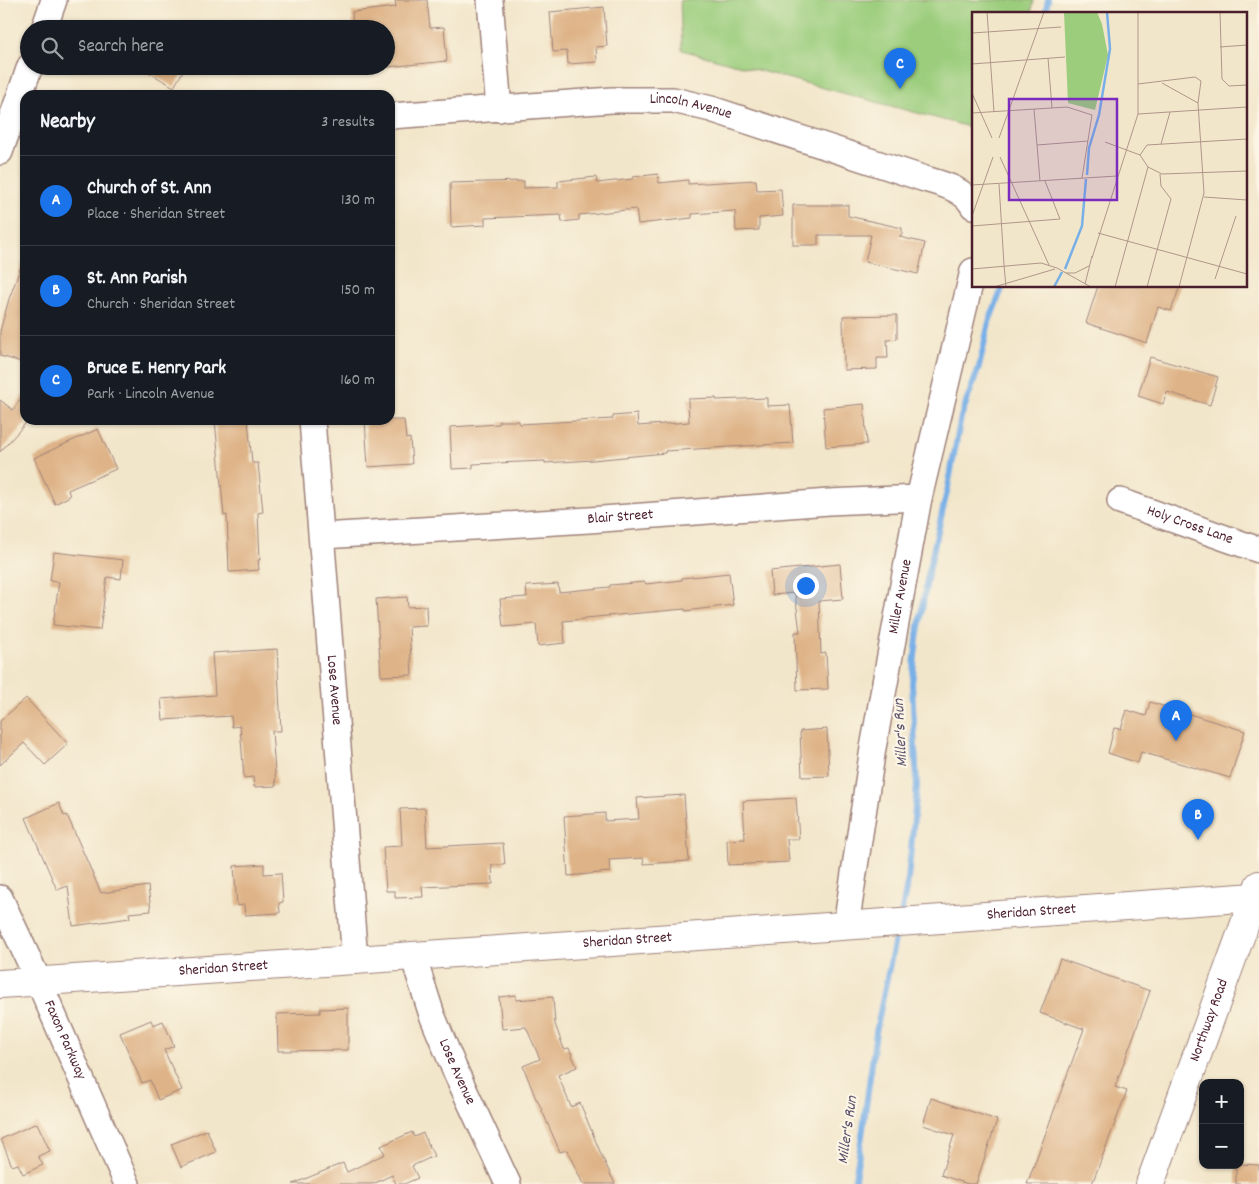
<!DOCTYPE html>
<html lang="en">
<head>
<meta charset="utf-8">
<style>
  :root { --surface:#171b24; --page:#242831; --text:#f1f3f6; --muted:#9ea1a6; --line:#363941; --accent:#1a73e8 }
  body { margin:0; font-family:Dekko,sans-serif; background:var(--page); color:var(--text) }
  .controls { position:absolute; right:15px; bottom:15px; display:grid; overflow:hidden; border-radius:10px; box-shadow:0 1px 4px #0004 }
  .controls button { width:45px; height:45px; display:grid; place-items:center; padding:0; border:0; border-bottom:1px solid var(--line); background:var(--surface); color:var(--text); font:25px sans-serif }
  .you { position:absolute; left:805px; top:585px; width:18px; height:18px; margin:-12px; border:4px solid #fff; border-radius:50%; background:#1a73e8; box-shadow:0 0 0 8px #1a73e833 }
  .badge { display:grid; place-items:center; width:32px; height:32px; border-radius:50%; background:var(--accent); color:#fff; font-size:16px; font-weight:700 }
  .pin { position:absolute; translate:-50% -41px; filter:drop-shadow(0 1px 2px #0008) }
  .pin::after { content:''; position:absolute; top:26px; width:18px; height:15px; background:inherit; clip-path:polygon(0 0,100% 0,50% 100%) }
  .list { margin:0; padding:0; list-style:none }
  h2 { display:flex; justify-content:space-between; align-items:center; height:65px; margin:0; padding:0 20px; font-size:21px }
  h2 small { font-size:16px; font-weight:400; color:var(--muted) }
  .list li { display:grid; grid-template-columns:32px 1fr auto; gap:15px; align-items:center; box-sizing:border-box; height:90px; padding:0 20px; border-top:1px solid var(--line) }
  .list b { display:block; font-size:19px; white-space:nowrap }
  .list p { margin:0; font-size:16px; white-space:nowrap; color:var(--muted) }
  .list em { font-size:16px; font-style:normal; color:var(--muted) }
  .icon { flex:none; width:28px; height:28px; fill:none; stroke:currentColor; stroke-width:2; stroke-linecap:round; stroke-linejoin:round }
  .map { position:relative; flex:none; width:1259px; height:1184px; overflow:hidden }
  .search { position:absolute; background:var(--surface); box-shadow:0 1px 4px #0004; left:20px; top:20px; width:375px; height:55px; display:flex; align-items:center; gap:12px; box-sizing:border-box; padding:0 18px; border-radius:28px; color:var(--muted); font-size:19px }
  .panel { position:absolute; background:var(--surface); box-shadow:0 1px 4px #0004; left:20px; top:90px; width:375px; height:335px; border-radius:15px }
  .map>svg:first-child { display:block }
  .green { fill:#9bcd7d; stroke:#727654 }
  .lines { fill:none; stroke-linecap:round; stroke-linejoin:round }
  .stream { stroke:#77afe7; stroke-width:6 }
  .building { fill:#deb387 }
  .minor-casing { stroke:#9e827a; stroke-width:28 }
  .tertiary-casing { stroke:#9e827a; stroke-width:30 }
  .minor { stroke:#fff; stroke-width:25 }
  .tertiary { stroke:#fff; stroke-width:28 }
  .labels { text-anchor:middle; dominant-baseline:central; stroke-width:4.5; stroke-linejoin:round; paint-order:stroke }
  .street-label { font-size:15px; fill:#4a1f2b; stroke:#fcf5e5 }
  .water-label { font-size:16px; font-style:italic; fill:#5a516d; stroke:#fcf5e5 }
  .inset-river { fill:none; stroke:#77afe7; stroke-width:2.5 }
  .inset-road { fill:none; stroke:#af968a; stroke-width:1 }
  .view { fill:#7b2cbf; fill-opacity:0.15; stroke:#7b2cbf; stroke-width:2.5 }
  .inset-edge { fill:none; stroke:#4a1f2b; stroke-width:2.5 }
</style>
</head>
<body>
<div class="map">
<svg width="1259" height="1184" viewBox="0 0 1259 1184">
  <rect width="100%" height="100%" fill="#fcf5e5"/>
  <filter id="ink" filterUnits="userSpaceOnUse"><feTurbulence type="fractalNoise" baseFrequency=".02" numOctaves="2"/><feDisplacementMap in="SourceGraphic" scale="10" xChannelSelector="R" yChannelSelector="G"/><feConvolveMatrix kernelMatrix="1 2 1 2 8 2 1 2 1" color-interpolation-filters="sRGB"/></filter>
  <filter id="wash" filterUnits="userSpaceOnUse"><feTurbulence type="fractalNoise" baseFrequency=".0096" numOctaves="4" result="noise"/><feDisplacementMap in="SourceGraphic" scale="20" xChannelSelector="R" yChannelSelector="G"/><feGaussianBlur stdDeviation="1.12" result="paint"/><feColorMatrix in="noise" values="0 0 0 0 0 0 0 0 0 0 0 0 0 0 0 0 0 1.4 0 .05"/><feComposite in="paint" operator="in"/></filter>
  <g filter="url(#wash)">
    <rect width="100%" height="100%" fill="#f2e6ca"/>
    <polygon class="green" points="680,0 1034,0 1031,14 973,14 973,128 682,50"/>
    <g class="lines">
      <g class="stream">
        <polyline points="1045,14 1048,0"/>
        <polyline points="901,915 908,879 917,787 912,683 917,639 928,574 948,487 961,417 979,367 989,322 1003,286"/>
        <polyline points="854,1184 862,1136 876,1032 897,929"/>
      </g>
    </g>
    <g id="blocks">
      <g class="building">
        <polygon points="395,0 427,0 430,28 444,27 447,61 388,67 386,29 353,29 352,12 396,7"/>
        <polygon points="604,7 607,46 596,47 597,62 568,64 567,51 553,52 550,12"/>
        <polygon points="138,66 186,66 174,87"/>
        <polygon points="658,174 659,183 688,180 688,184 756,180 757,190 781,189 783,216 759,218 759,230 736,231 735,211 692,214 692,218 638,224 636,209 579,215 579,220 562,222 561,215 485,218 485,225 451,227 450,183 524,181 524,188 558,187 558,181 596,177 597,183 633,179 633,177"/>
        <polygon points="793,205 848,205 848,216 902,228 902,235 900,235 900,237 925,243 918,274 865,262 871,235 818,235 818,245 793,245"/>
        <polygon points="23,261 25,261 25,363 0,356 0,331 9,299"/>
        <polygon points="1098,286 1180,286 1171,311 1158,307 1147,343 1086,323"/>
        <polygon points="897,315 897,339 887,340 888,358 877,358 877,369 844,370 843,316"/>
        <polygon points="1150,357 1218,377 1210,405 1167,392 1163,404 1138,396"/>
        <polygon points="25,392 25,424 0,452 0,400 13,410"/>
        <polygon points="716,398 716,400 767,398 767,406 790,405 793,443 665,451 665,453 593,460 545,463 545,461 473,464 473,468 452,469 450,427 499,424 499,421 519,421 519,424 613,419 613,416 637,414 638,426 689,422 688,399"/>
        <polygon points="864,404 867,444 826,447 823,408"/>
        <polygon points="215,420 248,420 252,463 258,463 263,512 258,513 260,560 258,560 259,570 229,572 227,515 224,516"/>
        <polygon points="365,420 404,420 406,439 410,438 412,464 368,467"/>
        <polygon points="98,429 116,469 68,490 70,496 55,504 34,458"/>
        <polygon points="54,552 123,560 121,579 107,577 100,630 53,625 59,582 50,581"/>
        <polygon points="840,564 843,599 819,601 821,654 826,653 828,689 797,690 795,632 800,632 795,593 772,595 770,571"/>
        <polygon points="729,573 733,605 685,611 685,609 585,618 585,619 563,621 565,643 538,646 536,624 503,627 500,599 527,597 526,586 558,584 559,592 610,587 610,585 645,582 646,584 682,580 682,578"/>
        <polygon points="407,597 408,607 426,606 427,626 409,627 412,675 381,676 376,599"/>
        <polygon points="277,649 281,731 272,731 276,786 254,787 253,777 244,778 240,726 232,727 231,716 163,720 161,699 215,695 212,653"/>
        <polygon points="26,698 68,744 45,765 24,743 0,765 0,721"/>
        <polygon points="1150,702 1245,731 1230,778 1141,752 1138,763 1108,753 1114,728 1121,729 1127,710 1146,716"/>
        <polygon points="827,729 829,776 802,777 800,731"/>
        <polygon points="684,795 689,861 644,864 643,858 609,860 610,872 568,876 564,816 605,813 605,821 639,819 637,798"/>
        <polygon points="796,798 799,839 787,839 789,862 728,865 727,840 745,839 743,801"/>
        <polygon points="59,803 64,816 67,815 101,893 148,886 151,911 129,913 130,918 73,926 68,886 57,890 26,818"/>
        <polygon points="425,808 427,847 503,843 505,865 492,865 493,884 422,887 423,897 395,898 395,891 386,891 383,847 402,846 400,809"/>
        <polygon points="264,864 264,874 281,873 283,902 279,903 280,913 245,915 244,905 237,906 234,866"/>
        <polygon points="1060,959 1150,991 1115,1087 1127,1091 1092,1184 1027,1184 1084,1029 1040,1013"/>
        <polygon points="516,995 516,1000 553,997 555,1024 564,1049 569,1048 577,1067 558,1075 571,1107 580,1103 601,1154 615,1184 583,1184 567,1150 560,1152 537,1099 536,1099 523,1066 540,1059 526,1027 502,1029 499,997"/>
        <polygon points="348,1008 348,1050 278,1051 277,1014 320,1013 320,1009"/>
        <polygon points="151,1020 153,1025 163,1021 174,1046 164,1050 182,1090 158,1100 150,1080 142,1083 120,1033"/>
        <polygon points="931,1098 997,1120 976,1184 968,1184 941,1175 954,1135 923,1125"/>
        <polygon points="37,1123 50,1151 38,1156 43,1165 23,1174 18,1164 12,1166 1,1139"/>
        <polygon points="207,1130 216,1152 181,1167 171,1144"/>
        <polygon points="412,1132 414,1137 423,1133 434,1156 412,1166 418,1178 404,1184 396,1184 392,1175 373,1184 293,1184 343,1163 347,1172 385,1154 381,1146"/>
        <polygon points="1240,1164 1259,1165 1259,1184 1236,1184 1236,1165 1240,1165"/>
      </g>
    </g>
  </g>
  <g filter="url(#ink)">
    <use href="#blocks" fill-opacity="0" stroke="#9e827a" stroke-width="1"/>
    <g class="lines">
      <g class="minor-casing">
        <g id="minor">
          <polyline points="490,0 499,109"/>
          <polyline points="44,29 54,0"/>
          <path id="s1" d="M390,116L612,100H673L711,109L925,179C942,184 964,189 973,206"/>
          <polyline points="0,152 30,66"/>
          <path id="s2" d="M312,420L355,960"/>
          <path id="s3" d="M1120,501L1259,550"/>
          <path id="s4" d="M322,536L589,520L829,502L919,498"/>
          <path id="s5" d="M0,898L39,982L127,1184"/>
          <path id="s6" d="M846,926L873,748L919,498L973,271"/>
          <path id="s7" d="M413,956L432,1015L454,1068L508,1184"/>
        </g>
      </g>
      <g class="tertiary-casing">
        <g id="tertiary">
          <path id="s8" d="M0,984L413,956L1255,897"/>
          <path id="s9" d="M1150,1184L1259,885"/>
        </g>
      </g>
      <use href="#minor" class="minor"/>
      <use href="#tertiary" class="tertiary"/>
    </g>
  </g>
  <g class="labels">
    <g class="street-label">
      <text stroke="none"><textPath href="#s1" startOffset="302">Lincoln Avenue</textPath></text>
      <text stroke="none"><textPath href="#s4" startOffset="299">Blair Street</textPath></text>
      <text stroke="none"><textPath href="#s3" startOffset="74">Holy Cross Lane</textPath></text>
      <text stroke="none"><textPath href="#s6" startOffset="334">Miller Avenue</textPath></text>
      <text stroke="none"><textPath href="#s2" startOffset="271">Lose Avenue</textPath></text>
      <text stroke="none"><textPath href="#s8" startOffset="1034">Sheridan Street</textPath></text>
      <text stroke="none"><textPath href="#s8" startOffset="629">Sheridan Street</textPath></text>
      <text stroke="none"><textPath href="#s8" startOffset="224">Sheridan Street</textPath></text>
      <text stroke="none"><textPath href="#s9" startOffset="174">Northway Road</textPath></text>
      <text stroke="none"><textPath href="#s5" startOffset="156">Faxon Parkway</textPath></text>
      <text stroke="none"><textPath href="#s7" startOffset="124">Lose Avenue</textPath></text>
    </g>
    <g class="water-label">
      <text transform="translate(901 733) rotate(-93)">Miller's Run</text>
      <text transform="translate(848 1130) rotate(-82)">Miller's Run</text>
    </g>
  </g>
  <g transform="translate(972 12)">
    <rect width="275" height="275" fill="#f2e6ca"/>
    <path d="M92,0H125L130,12L136,43L123,98L96,91Z" fill="#9bcd7d"/>
    <path class="inset-river" d="M115,163L117,136L127,103L138,37L135,0M93,257L110,214L114,167M82,275L90,260"/>
    <path class="inset-road" d="M15,0L22,100M248,0L250,67L257,74L275,73M0,21L89,15M248,35L275,33M76,46L80,96M0,52L93,45M190,71L226,91M166,72L223,65L229,69L226,91L232,181L207,275M0,81L20,126M62,97L68,169M0,101L95,95L120,103L110,166M166,102L275,95M27,126L72,0M133,130L168,143L176,155L190,162L275,159M189,132L198,100M65,133L116,129M168,143L175,133L275,127M28,145L77,253M27,172L32,253M0,173L145,164M232,185L275,188M0,204L21,145M0,214L88,207L73,169M126,221L275,262M120,246L166,102V0M32,253L34,275M0,257L69,251L85,256L119,275M94,261H103L117,254M243,267L264,204M113,272L120,244M22,275L83,257M143,275L176,155M175,275L199,187L189,174L188,162"/>
    <path class="view" d="M37,87H145V188H37Z"/>
    <rect width="275" height="275" class="inset-edge"/>
  </g>
</svg>
<div class="controls">
<button>+</button>
<button>−</button>
</div>
<div class="you"></div>
<div class="pin badge" style="left:1176px;top:741px">A</div>
<div class="pin badge" style="left:1198px;top:840px">B</div>
<div class="pin badge" style="left:900px;top:89px">C</div>
<div class="search"><svg class="icon" aria-label="search" viewBox="0 0 24 24"><circle cx="10" cy="10" r="6"/><path d="M15 15l6 6"/></svg>Search here</div>
<section class="panel">
<h2>Nearby<small>3 results</small></h2>
<ul class="list">
<li><span class="badge">A</span><div><b>Church of St. Ann</b><p>Place · Sheridan Street</p></div><em>130 m</em></li>
<li><span class="badge">B</span><div><b>St. Ann Parish</b><p>Church · Sheridan Street</p></div><em>150 m</em></li>
<li><span class="badge">C</span><div><b>Bruce E. Henry Park</b><p>Park · Lincoln Avenue</p></div><em>160 m</em></li>
</ul>
</section>
</div>
</body>
</html>
